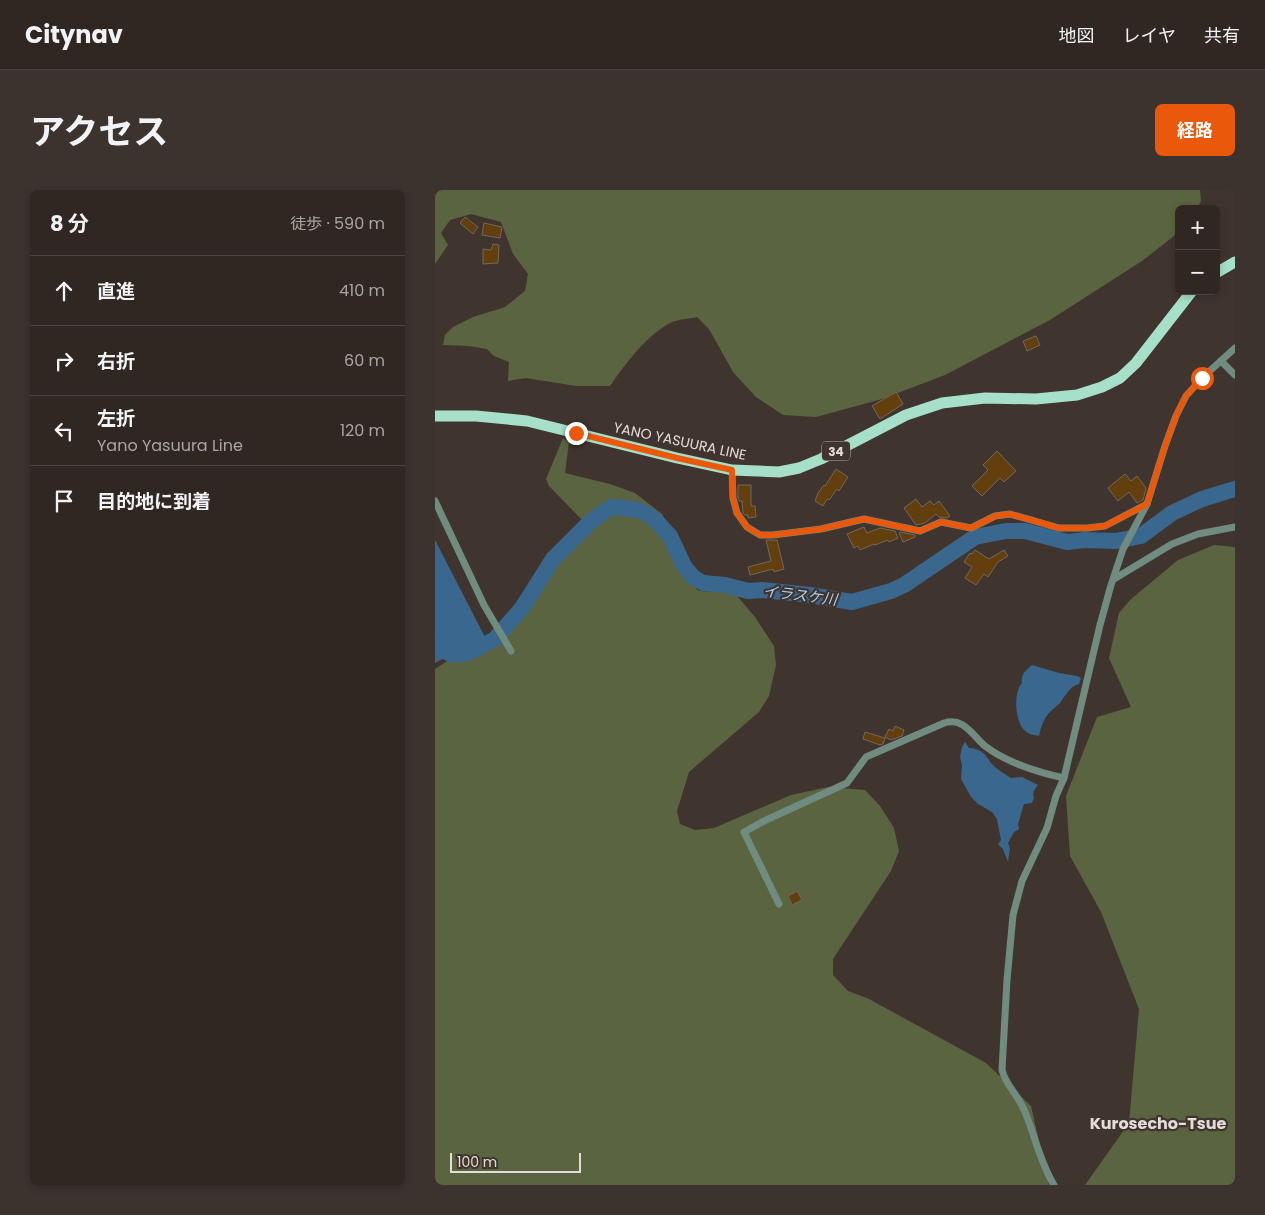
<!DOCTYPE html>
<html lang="ja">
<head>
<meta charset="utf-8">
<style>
  :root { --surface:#302722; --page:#3c332f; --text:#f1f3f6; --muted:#a8a5a5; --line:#4b4440; --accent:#ea580c }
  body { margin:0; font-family:Poppins,"Noto Sans JP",sans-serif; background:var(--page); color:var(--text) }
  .controls { position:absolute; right:15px; top:15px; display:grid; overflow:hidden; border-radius:8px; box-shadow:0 2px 8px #0003 }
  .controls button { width:45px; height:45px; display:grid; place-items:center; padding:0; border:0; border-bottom:1px solid var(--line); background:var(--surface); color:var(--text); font:25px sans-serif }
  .scale { position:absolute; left:15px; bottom:12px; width:131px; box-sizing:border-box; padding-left:5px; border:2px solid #e4dcd9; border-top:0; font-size:14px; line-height:18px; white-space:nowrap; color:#e4dcd9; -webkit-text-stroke:4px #40342e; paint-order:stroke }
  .stop { position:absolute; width:15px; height:15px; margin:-11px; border:4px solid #ea580c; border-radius:50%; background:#fff }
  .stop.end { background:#ea580c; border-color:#fff; box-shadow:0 1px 5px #0008 }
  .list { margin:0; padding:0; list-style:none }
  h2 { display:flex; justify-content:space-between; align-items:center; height:65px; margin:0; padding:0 20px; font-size:21px }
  h2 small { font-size:16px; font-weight:400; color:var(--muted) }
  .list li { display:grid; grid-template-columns:32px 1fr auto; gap:15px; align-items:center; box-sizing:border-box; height:70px; padding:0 20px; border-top:1px solid var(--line) }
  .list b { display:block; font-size:19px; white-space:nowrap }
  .list p { margin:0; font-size:16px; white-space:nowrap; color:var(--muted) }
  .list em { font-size:16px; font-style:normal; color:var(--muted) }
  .icon { flex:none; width:28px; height:28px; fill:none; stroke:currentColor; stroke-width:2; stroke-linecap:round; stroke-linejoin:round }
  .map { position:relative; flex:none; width:800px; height:995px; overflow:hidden; border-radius:8px }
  header { display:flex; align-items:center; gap:30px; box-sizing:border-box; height:70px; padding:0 25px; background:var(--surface); border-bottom:1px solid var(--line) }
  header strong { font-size:24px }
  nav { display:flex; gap:28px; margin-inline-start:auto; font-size:18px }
  .intro { display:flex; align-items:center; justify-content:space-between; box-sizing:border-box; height:120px; padding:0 30px }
  h1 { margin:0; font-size:35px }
  .button { padding:12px 22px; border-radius:8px; background:var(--accent); color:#fff; font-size:18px; font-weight:700 }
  main { display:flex; gap:30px; padding:0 30px }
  aside { flex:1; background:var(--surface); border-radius:8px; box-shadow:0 2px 8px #0003 }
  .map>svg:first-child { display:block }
  .green { fill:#5b6440 }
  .water { fill:#3a678d }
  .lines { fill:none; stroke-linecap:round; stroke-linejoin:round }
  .river { stroke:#3a678d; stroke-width:16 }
  .building { fill:#623f0d; stroke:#72685e }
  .minor { stroke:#708c81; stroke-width:7 }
  .primary { stroke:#a6e0ca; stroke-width:11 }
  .route { stroke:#ea580c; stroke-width:6 }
  .labels { text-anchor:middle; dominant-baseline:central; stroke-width:4.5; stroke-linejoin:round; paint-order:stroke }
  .shield { fill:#40342e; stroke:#b3aaa6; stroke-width:1 }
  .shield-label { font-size:12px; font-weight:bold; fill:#e4dcd9 }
  .street-label { font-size:14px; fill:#e4dcd9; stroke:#40342e }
  .water-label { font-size:15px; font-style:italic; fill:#a8cff3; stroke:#40342e }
  .quarter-label { font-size:16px; font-weight:bold; fill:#e4dcd9; stroke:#40342e }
</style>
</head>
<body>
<header>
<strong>Citynav</strong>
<nav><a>地図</a><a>レイヤ</a><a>共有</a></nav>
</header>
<div class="intro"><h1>アクセス</h1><a class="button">経路</a></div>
<main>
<aside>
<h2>8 分<small>徒歩 · 590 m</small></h2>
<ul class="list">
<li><svg class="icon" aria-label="ahead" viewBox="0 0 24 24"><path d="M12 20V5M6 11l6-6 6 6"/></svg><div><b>直進</b></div><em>410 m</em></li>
<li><svg class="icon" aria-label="right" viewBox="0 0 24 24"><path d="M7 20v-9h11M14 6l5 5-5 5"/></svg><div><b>右折</b></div><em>60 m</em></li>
<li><svg class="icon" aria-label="left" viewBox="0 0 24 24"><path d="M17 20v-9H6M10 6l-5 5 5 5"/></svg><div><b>左折</b><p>Yano Yasuura Line</p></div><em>120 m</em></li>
<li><svg class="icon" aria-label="arrive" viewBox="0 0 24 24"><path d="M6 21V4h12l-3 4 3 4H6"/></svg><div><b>目的地に到着</b></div></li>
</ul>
</aside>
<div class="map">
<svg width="800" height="995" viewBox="0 0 800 995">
  <rect width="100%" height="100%" fill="#40342e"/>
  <g class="green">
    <path d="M0,0H765L766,11L762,19H744V42L707,71L615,130L510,185L447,209L381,227L348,225L321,207L298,182L274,139L262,127C254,129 243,129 235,133C210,147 191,173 175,196H141L91,188L73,191L74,172L59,166L52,159L34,156L8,155L10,145L18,137L38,127L70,117L90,101L93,84L78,64L66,32L36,24L15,30L6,43L13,55L0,74Z"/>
    <path d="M128,248L134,252L130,283L175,294L200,303L227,324L258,381L262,400C275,404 285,399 298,401L320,427L339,456L341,475L334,506L324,522L254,582L242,621L245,634L260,640L279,638L356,605L393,597L430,600L445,616L459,638L464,661L456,681L398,769V785L413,801L434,809L551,873L596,916L614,995H0V479L17,468L39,463L57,454L75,438L132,358L153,336L114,296L111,289Z"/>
    <polygon points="779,355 800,357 800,995 650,995 694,933 704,819 666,722 635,666 631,606 662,527 696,517 674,468 684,423 695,410 743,370"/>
  </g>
  <g class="water">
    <polygon points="0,350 51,449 22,461 0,473"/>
    <path d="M597,475L624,483L642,486L646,488L644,494C634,497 631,505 625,513C622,516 619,518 616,521C609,527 606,537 604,546C598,545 593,544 589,540C580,530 578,503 587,493C586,484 590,481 597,475Z"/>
    <path d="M530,552L534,558C547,559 550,564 556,573C561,579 570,584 576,588L587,587L603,595C599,600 597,602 599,608L597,613L589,614L583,634L584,639L579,642L573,653L575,658L573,672L568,659L563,654L566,650L562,629L557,622L543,614L536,607L526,589L527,575L525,567L527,557Z"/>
  </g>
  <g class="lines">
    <polyline class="river" points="0,457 18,465 33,463 60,449 87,418 118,369 153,334 171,320 178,317 203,320 212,324 221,331 235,346 249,376 258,387 268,393 290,395 313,401 327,400 375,405 417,412 456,401 469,395 540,347 571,341 590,341 632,352 650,350 681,351 706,346 737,323 767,309 800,299"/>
  </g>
  <g class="building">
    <polygon points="30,27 43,37 38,44 25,33"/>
    <polygon points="49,33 67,37 65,48 47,45"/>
    <polygon points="58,54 64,55 63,73 48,74 48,59 56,60"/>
    <polygon points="601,146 605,155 592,161 588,151"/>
    <polygon points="461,202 468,214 445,229 437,216"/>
    <polygon points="562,261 581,281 569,292 565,288 547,306 537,296 553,280 548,275"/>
    <polygon points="401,279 413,287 404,301 402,299 394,310 392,309 388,316 380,311 383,303 389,295 390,296"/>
    <polygon points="690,284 696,291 702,286 711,298 708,310 702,313 694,302 683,311 673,298"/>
    <polygon points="303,295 316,295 316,316 320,316 321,327 313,328 313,325 310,325 308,323 307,311 304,311 303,307"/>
    <polygon points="481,309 487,317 495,311 499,315 504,311 515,326 512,328 504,327 501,324 490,333 481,335 469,318"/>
    <polygon points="429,337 432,343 445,338 460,341 463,348 454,352 453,350 440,355 439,354 425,360 423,356 419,358 412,344"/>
    <polygon points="465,342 480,345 480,347 468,352 464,343"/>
    <polygon points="331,350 342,350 349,379 339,382 338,379 315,385 313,377 336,371"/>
    <polygon points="540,360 554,369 569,360 573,366 563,372 553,387 549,384 541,395 530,388 537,377 529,372 535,363 537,364"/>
    <polygon points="460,536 469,540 467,546 456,550 450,547 454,539 458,541"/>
    <polygon points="430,542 450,548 448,554 445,555 428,549"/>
    <polygon points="362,701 367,710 357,715 353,706"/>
  </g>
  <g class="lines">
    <g class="minor">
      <polyline points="786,171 800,185"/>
      <polyline points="297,280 298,308 302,323 312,337 325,345 338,345 386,339 429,329 485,341 506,332 536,338 560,326 575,324 624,338 652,338 670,336 712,314"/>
      <polyline points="0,311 49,415 76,461"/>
      <polyline points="679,389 737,354 763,344 800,337"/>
      <path d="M344,714L309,642L331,630L412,593L431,567L509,533C529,527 537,545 550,556C572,573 602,582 629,588"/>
      <path d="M619,995C605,972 600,946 590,922C584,906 571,896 567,880L572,790L578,725L587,691L612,638L621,606L629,588L665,435L676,395L688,359L712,314L730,256L741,226L751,206L767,188L800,158"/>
    </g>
    <g class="primary">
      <polyline points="781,83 800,72"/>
      <polyline points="0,226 41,226 92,231 242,268 297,280 344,282 364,278 386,269 471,225 507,213 550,208 601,209 642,205 667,197 685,188 701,173 757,101"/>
    </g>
  </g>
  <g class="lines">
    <polyline class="route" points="141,243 242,268 297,280 298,308 302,323 312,337 325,345 338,345 386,339 429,329 485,341 506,332 536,338 560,326 575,324 624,338 652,338 670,336 712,314 730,256 741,226 751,206 767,188"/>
  </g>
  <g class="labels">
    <rect class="shield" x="387" y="251.5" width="28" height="19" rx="4"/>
    <g class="shield-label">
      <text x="401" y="261">34</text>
    </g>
    <g class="street-label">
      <text transform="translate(245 251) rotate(12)">YANO YASUURA LINE</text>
    </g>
    <g class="water-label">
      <text transform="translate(365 405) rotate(7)">イラスケ川</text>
    </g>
    <g class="quarter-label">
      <text x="723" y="933">Kurosecho-Tsue</text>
    </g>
  </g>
</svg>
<div class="controls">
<button>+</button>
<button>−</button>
</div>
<div class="scale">100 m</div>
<div class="stop" style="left:767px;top:188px"></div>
<div class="stop end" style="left:141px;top:243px"></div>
</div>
</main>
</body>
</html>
